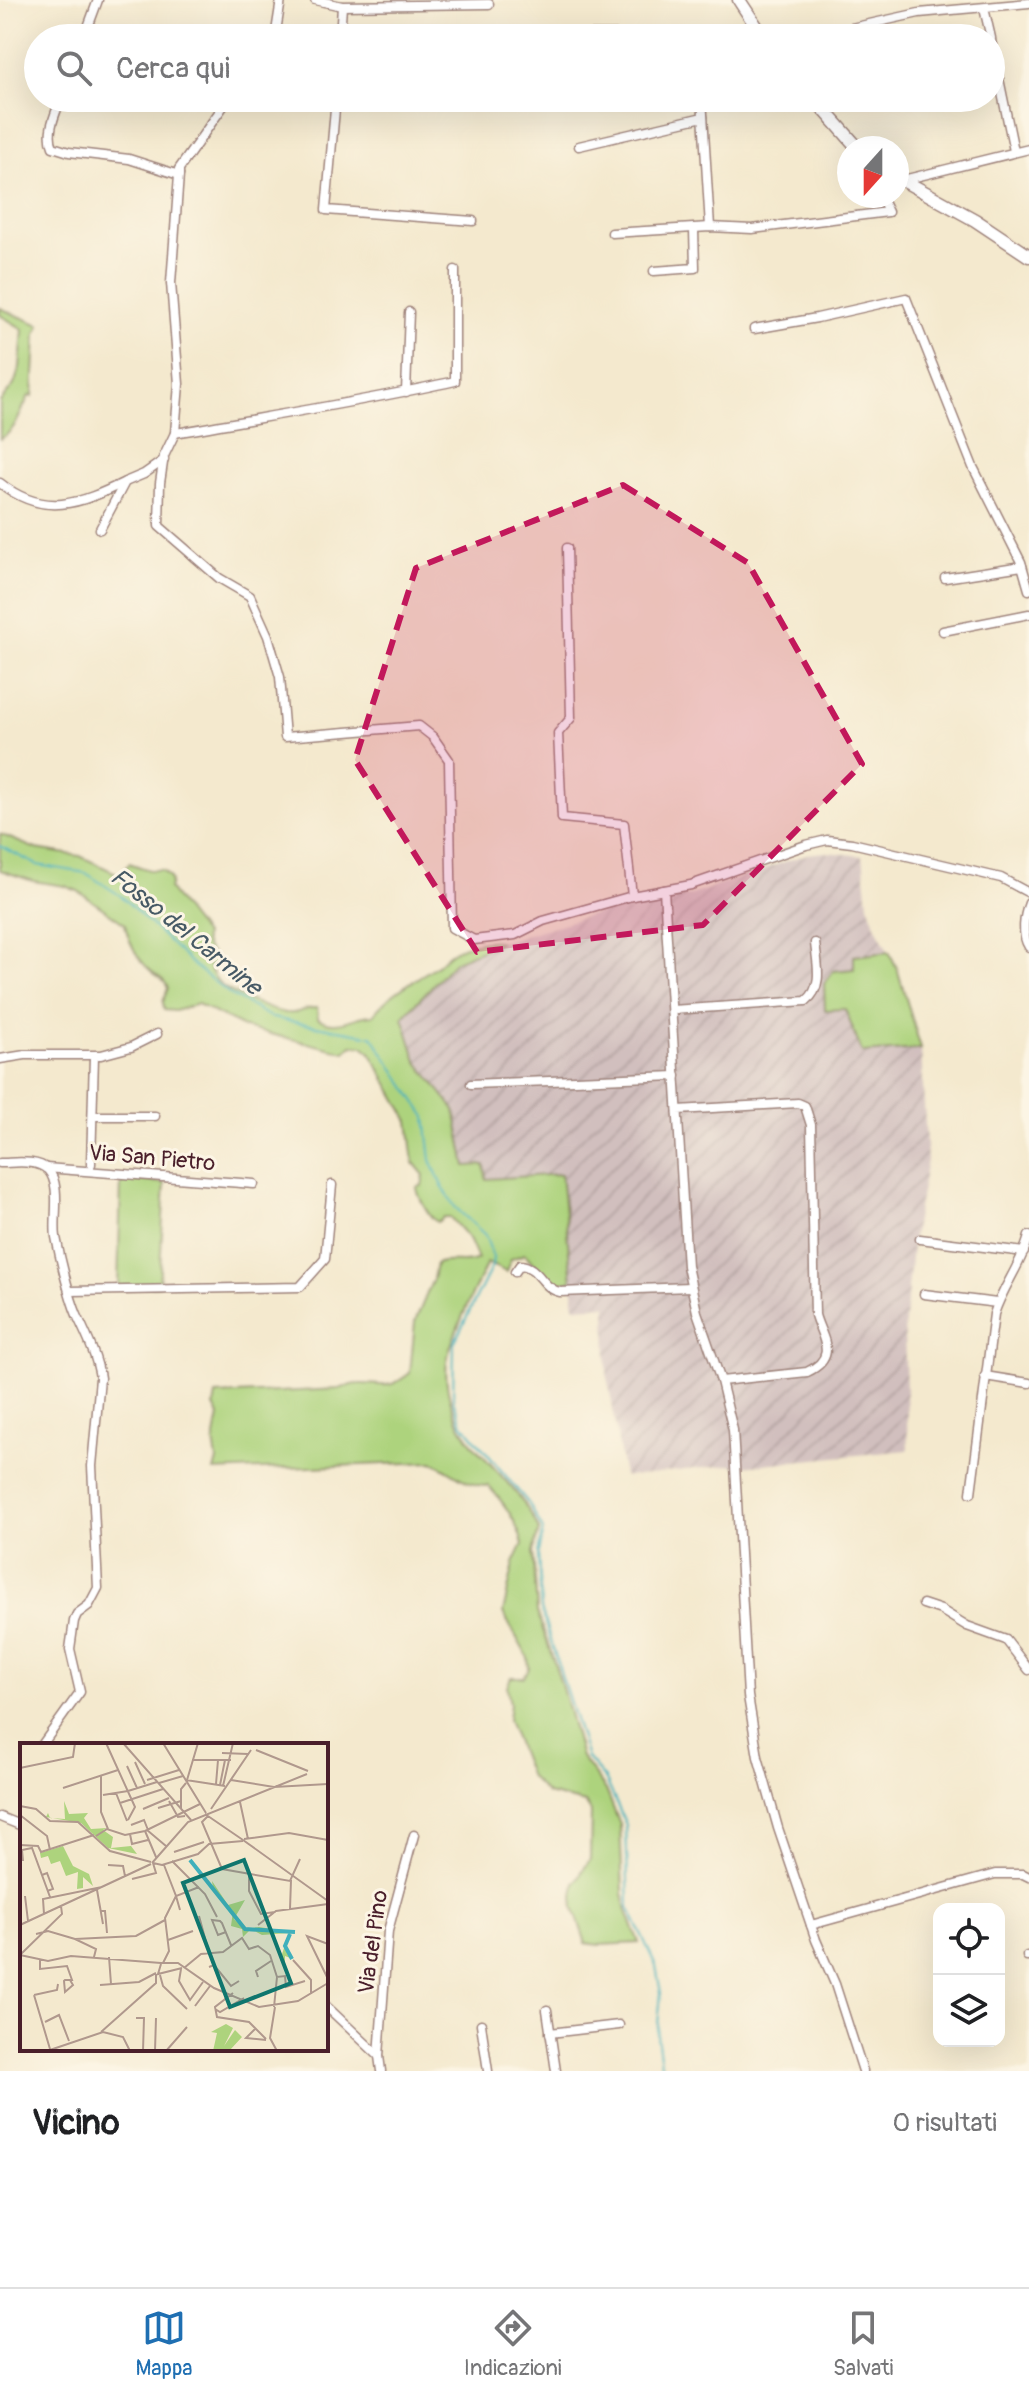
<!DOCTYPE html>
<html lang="it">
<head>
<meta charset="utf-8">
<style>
  :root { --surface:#fff; --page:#f6f6f6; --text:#202124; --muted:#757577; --line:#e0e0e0; --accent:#1f6fb2 }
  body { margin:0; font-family:Pangolin,sans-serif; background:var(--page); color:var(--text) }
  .controls { position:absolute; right:24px; bottom:24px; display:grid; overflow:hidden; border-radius:16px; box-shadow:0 8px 32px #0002 }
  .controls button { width:72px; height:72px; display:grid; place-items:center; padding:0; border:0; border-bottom:2px solid var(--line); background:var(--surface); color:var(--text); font:40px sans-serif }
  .compass { position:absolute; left:837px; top:136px; width:72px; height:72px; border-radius:50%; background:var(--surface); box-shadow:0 8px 32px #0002; rotate:201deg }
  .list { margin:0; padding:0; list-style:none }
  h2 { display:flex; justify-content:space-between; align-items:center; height:104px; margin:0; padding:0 32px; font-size:34px }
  h2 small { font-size:26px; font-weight:400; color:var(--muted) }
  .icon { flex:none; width:44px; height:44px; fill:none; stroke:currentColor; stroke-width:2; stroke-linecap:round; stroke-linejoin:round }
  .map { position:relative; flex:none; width:1029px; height:2071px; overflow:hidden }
  .search { position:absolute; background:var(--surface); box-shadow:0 8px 32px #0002; left:24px; right:24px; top:24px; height:88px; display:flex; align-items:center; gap:20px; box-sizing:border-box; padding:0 28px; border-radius:44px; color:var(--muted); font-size:30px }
  .sheet { height:216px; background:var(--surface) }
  nav { display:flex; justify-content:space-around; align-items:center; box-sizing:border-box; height:112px; border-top:2px solid var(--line); background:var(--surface); font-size:22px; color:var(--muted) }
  nav a { display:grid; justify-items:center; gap:4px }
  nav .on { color:var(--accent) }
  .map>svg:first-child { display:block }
  .industrial { fill:url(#industrial-furrows) }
  .green { fill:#add37d; stroke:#7c7954; stroke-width:2 }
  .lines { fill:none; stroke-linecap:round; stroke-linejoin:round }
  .stream { stroke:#40b0bc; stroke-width:2 }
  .street-casing { stroke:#9f847c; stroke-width:11 }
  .secondary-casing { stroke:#9f847c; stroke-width:15 }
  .street { stroke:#fff; stroke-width:8 }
  .secondary { stroke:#fff; stroke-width:12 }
  .marked { fill:#c2185b; fill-opacity:0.2; stroke:#c2185b; stroke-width:6; stroke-dasharray:16 10; stroke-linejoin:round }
  .labels { text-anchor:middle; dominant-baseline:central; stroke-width:6; stroke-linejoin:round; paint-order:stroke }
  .street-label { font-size:22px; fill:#4a1f2b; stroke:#fcf5e5 }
  .water-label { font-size:24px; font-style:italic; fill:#465965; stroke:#fcf5e5 }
  .inset-river { fill:none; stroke:#40b0bc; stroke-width:4 }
  .inset-road { fill:none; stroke:#b0988d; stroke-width:2 }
  .view { fill:#0f766e; fill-opacity:0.15; stroke:#0f766e; stroke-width:4 }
  .inset-edge { fill:none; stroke:#4a1f2b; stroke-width:4 }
</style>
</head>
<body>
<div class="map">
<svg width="1029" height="2071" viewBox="0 0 1029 2071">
  <defs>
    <pattern id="industrial-furrows" width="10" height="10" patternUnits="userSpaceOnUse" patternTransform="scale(2)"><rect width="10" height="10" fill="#d1bfbe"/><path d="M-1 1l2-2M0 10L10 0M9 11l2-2" fill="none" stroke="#b5a4a3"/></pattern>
  </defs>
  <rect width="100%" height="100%" fill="#fcf5e5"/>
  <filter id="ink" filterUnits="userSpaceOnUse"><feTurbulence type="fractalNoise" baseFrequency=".0125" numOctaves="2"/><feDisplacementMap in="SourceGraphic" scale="16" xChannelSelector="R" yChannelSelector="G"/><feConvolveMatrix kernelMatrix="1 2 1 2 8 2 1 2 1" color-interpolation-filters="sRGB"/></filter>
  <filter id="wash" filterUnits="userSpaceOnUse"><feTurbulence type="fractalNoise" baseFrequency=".006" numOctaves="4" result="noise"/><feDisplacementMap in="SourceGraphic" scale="32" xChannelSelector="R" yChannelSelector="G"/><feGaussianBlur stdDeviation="1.8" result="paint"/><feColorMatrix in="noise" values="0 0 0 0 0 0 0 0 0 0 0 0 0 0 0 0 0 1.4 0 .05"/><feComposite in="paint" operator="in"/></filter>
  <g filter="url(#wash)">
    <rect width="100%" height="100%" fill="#f4e9ce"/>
    <polygon class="industrial" points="826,852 863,856 868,904 876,927 897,968 921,1049 927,1160 913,1236 904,1331 908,1450 742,1466 729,1465 624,1477 607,1373 606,1305 575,1307 561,1174 485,1179 466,1166 455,1110 417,1061 403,1016 455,961 501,942 639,901 688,896 807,854"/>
    <g class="green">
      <path d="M0,308L40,325L36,334L33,397L29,396C20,412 17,430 0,439V402L14,385L20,367L23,329L0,315Z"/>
      <path d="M0,834L36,849L80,856L120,875L129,863L149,870H162C170,877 173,879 169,889L204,935C201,951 218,956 227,968L209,965C211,973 216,980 222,986C233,994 280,1016 293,1013C302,1012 306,1007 317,1008L318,1018C337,1031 354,1015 373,1015C389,994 412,982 433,968C440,964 445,956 452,952C463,945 489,938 501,942L455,961L403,1017L417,1061L455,1110L466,1166L485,1165L486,1179L561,1174L572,1281L551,1284L525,1254L511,1259L506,1272L487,1263C474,1291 459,1320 450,1349C439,1380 454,1423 475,1447C497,1472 525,1497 539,1530L533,1552L537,1612L560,1680L581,1757L606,1790L620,1825L623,1893L627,1911L639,1943L599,1945L586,1943L574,1908L573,1896L575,1883L590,1859L591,1812L585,1803L547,1794L530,1777L508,1720L510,1704L507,1687L511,1677H524L529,1669L528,1658L503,1613L514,1563L523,1544C517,1523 504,1502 488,1486C465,1486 453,1471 433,1462L214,1471L217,1460L214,1442L219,1416L214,1406L216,1395L339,1389C345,1387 353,1384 359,1384C385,1383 386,1392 410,1373L415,1322L433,1279L436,1264C448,1258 465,1266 478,1259L469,1239L450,1217H444L437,1222C429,1217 418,1197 417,1187L422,1186L424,1175L414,1163L409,1121L370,1052L363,1046L352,1045L345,1052L245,1028L198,1004L175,1011L164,1010L163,1002L168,988C163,977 159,978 150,970C137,959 128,940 125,924L78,891L65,886L33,881L0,870Z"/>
      <polygon points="889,952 897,968 921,1049 862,1053 845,1009 825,1010 824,984 833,971 854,969 854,956"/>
      <polygon points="131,1180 165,1183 159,1286 118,1287 121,1182"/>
    </g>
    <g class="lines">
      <polyline class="stream" points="0,846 37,865 86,873 121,896 193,965 231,995 272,1018 372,1036 426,1117 431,1160 441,1184 455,1207 485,1235 493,1257 492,1266 454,1343 453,1400 462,1423 529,1504 543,1530 538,1553 541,1609 587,1758 606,1780 626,1825 629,1907 656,1966 661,1993 657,2035 662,2071"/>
    </g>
  </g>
  <g filter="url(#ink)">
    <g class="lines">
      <g class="street-casing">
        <g id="street">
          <polyline points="315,0 342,6 489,4"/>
          <polyline points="984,8 991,38"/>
          <polyline points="575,35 657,35 657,38"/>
          <polyline points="84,38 98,0"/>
          <polyline points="275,38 281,0"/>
          <polyline points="340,38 342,6"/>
          <polyline points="806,38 919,13 1029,3"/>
          <polyline points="991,40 1014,151"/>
          <path d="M61,98C56,113 46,131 53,147L69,152L129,159L179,175L171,283L179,384L175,433L164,456L160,483L159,526L219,578L250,596L268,636L280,677L285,737L419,726L433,737L449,760L452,928L474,940L515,935L543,921L632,896L691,885L806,845L827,840L852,843L1001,878L1029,893"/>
          <polyline points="336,98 326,210 473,221"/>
          <polyline points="702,98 710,227"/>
          <polyline points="579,146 703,117"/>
          <polyline points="179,175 179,169 229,98"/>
          <polyline points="903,180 1029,149"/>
          <polyline points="612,233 710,227 752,229 888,212 880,196"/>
          <polyline points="654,271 695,268 694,229"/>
          <polyline points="754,329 817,318 906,298 973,467 1021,562 1029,590"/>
          <polyline points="406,392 409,312"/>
          <path d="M175,433C269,416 362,402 455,381V270"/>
          <path d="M0,483C44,518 80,504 125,482"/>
          <polyline points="100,529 125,482 144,474 164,460"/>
          <polyline points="567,548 571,718 558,733 562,818 624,824 632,896"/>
          <polyline points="945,578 1022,566"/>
          <polyline points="943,631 1029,614"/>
          <path d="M664,890L687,1266L697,1312L721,1381L807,1372C840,1357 821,1337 815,1315L811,1125L805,1106L798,1103L678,1110"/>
          <path d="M1029,903C1024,916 1021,935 1029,947"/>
          <path d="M672,1010L806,1001C824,987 817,963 815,943"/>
          <polyline points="0,1059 25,1055 101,1055 131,1047 157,1034"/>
          <polyline points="471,1084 676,1076"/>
          <polyline points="93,1116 155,1116"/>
          <path d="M0,1163C14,1163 37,1159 48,1170C62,1185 53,1218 56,1237C60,1258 69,1296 77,1315C86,1335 97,1356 100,1378L92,1466L98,1588L89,1605L77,1614L74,1621L70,1649L80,1692L42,1745"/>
          <polyline points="91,1164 94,1056"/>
          <polyline points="46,1168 254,1184"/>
          <polyline points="920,1239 1024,1252"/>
          <path d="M515,1272L520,1265C539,1266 542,1289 560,1292L690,1287"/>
          <polyline points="71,1291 300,1287 325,1259 332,1185"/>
          <polyline points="924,1294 997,1303"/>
          <polyline points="985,1376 1029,1383"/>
          <polyline points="721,1381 733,1430 748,1696 758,1757 778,1828 816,1940 835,1984 863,2071"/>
          <path d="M971,1493L994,1314C1003,1286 1022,1264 1029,1236"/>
          <polyline points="923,1604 941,1610 967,1626 1006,1640 1029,1670"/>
          <polyline points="0,1817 22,1826"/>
          <polyline points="811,1925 995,1874 1023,1874 1029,1877"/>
          <polyline points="1027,1956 1029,1956"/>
          <polyline points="326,2006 379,2056 381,2071"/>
          <polyline points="547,2010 556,2071"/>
          <polyline points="481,2024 488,2071"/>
          <polyline points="550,2033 619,2025"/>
          <polyline points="379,2056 388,1931 414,1835"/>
        </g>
      </g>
      <g class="secondary-casing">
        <g id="secondary">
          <polyline points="739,0 764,38"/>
          <polyline points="814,98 858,148"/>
          <polyline points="897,177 975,220 1029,256"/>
        </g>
      </g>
      <use href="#street" class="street"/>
      <use href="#secondary" class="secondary"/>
    </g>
  </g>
  <path class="marked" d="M623,485L748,563L862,764L703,925L477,952L355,760L416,568Z"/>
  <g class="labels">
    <g class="street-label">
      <text transform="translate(152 1158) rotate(5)">Via San Pietro</text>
      <text transform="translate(373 1942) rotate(-82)">Via del Pino</text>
    </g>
    <g class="water-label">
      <text transform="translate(186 932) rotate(39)">Fosso del Carmine</text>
    </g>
  </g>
  <g transform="translate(20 1743)">
    <rect width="308" height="308" fill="#f4e9ce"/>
    <path d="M44,58L49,71L68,70L64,75L71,86L87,85L83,87L93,94L91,105L111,103L117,111L88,105L61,80L26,74L28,70L30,75L45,76ZM43,103L53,123L69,131L73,143L63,134V145L57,146L58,129L46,133L40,118L31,121L28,113L21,115L20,110ZM192,138L208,162L225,157L214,176L225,186L239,184L271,189L266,204L273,216L265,213V222L260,217L269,190L242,192L231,186L223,194L222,186L211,183L213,168L204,161L193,145ZM206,281L213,285L204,303L215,287L222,294L210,307L193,308L197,290L191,289Z" fill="#add37d"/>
    <path class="inset-river" d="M170,117L225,186L275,189M270,191L265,203L272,216"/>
    <path class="inset-road" d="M86,0L115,64L108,77M103,0L171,77M143,0L186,70M236,7L288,28M202,10L228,11M172,17H211M115,19L125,41M107,23L117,45M0,25L53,14L55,0M81,33V69L88,86M127,37L159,27M166,37L205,43M167,37L178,0M211,37L254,44L308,41M139,40L163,33M196,41L198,17M200,42L205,17M203,43L213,0M43,45L98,27M108,48L137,39M96,50L107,78M83,52L108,48M149,58L158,74L165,73M220,59L228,96M100,60L143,46M0,63L16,66L30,78L58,79L90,108L131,119M138,65L161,58M123,66L149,55M161,66V46L166,40M191,66L231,7M185,71L223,97M0,72L27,93L30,107M188,73L182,79L202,126L270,138L280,116M111,82L124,77L128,87M127,87L146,103M125,88L136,114M110,91L112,101L128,97M76,93L87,86L105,92L125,88L180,61M224,96L269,90L308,97M223,97L308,158M0,102L18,103L21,109L74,92M154,109L184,99M3,118L2,107L12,105L30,154M152,118L185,151L197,174M132,120L168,79L287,31M133,120L142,122L178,111L189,101L223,98M88,122L103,123L105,133M22,132L27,130L33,146L27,148M229,132V148L241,171L255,169M112,136L136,130L133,120M77,147L83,181M5,153L8,178M270,166L271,137M160,167L156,153L179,144M80,168H85L87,190M24,171L23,156L82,144M179,173L189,210M0,182L131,121M238,182L256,168L308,161M206,189L198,192L192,177L200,178L202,180L211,202M16,191L28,188L55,196L76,206L74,214M55,196L116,193L145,177M148,197L173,188M0,212L28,218L51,213L141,220M0,212L42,171L41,163M89,214L91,241M20,216V226L47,223L52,237H45L44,238L45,249L53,242L50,237M273,217L291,237V251M140,220H158L194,245L239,264L278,258L308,240M143,220L149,208L145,175L156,153L144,122M141,221L138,231L162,225M189,224L194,222L211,243L219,238M164,225L181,211L203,209L222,195L229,206L238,203L250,212L257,234L265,233L266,244L285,238M161,226L159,238L170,257L183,239M140,232L143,243L167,266M238,234L236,228L251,218M307,234L287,193L308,201M80,242L119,239L136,230M213,250L195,264L197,274L229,279L246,296M14,252L30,306M14,252L37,247L38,241M175,263L190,243M254,264L257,234M255,264L250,295L257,308M195,266L200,269L224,255M116,275H124L123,308M25,279L39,272L49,298M235,286L226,295L246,297M81,289L136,240V231M27,308L83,289L103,294L110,308M135,308L136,275M146,308L167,284"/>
    <path class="view" d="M224,117L271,240L210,264L163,140Z"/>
    <rect width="308" height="308" class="inset-edge"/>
  </g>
</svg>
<div class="controls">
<button><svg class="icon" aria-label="locate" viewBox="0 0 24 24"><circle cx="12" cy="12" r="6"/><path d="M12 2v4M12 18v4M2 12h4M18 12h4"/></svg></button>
<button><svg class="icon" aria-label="layers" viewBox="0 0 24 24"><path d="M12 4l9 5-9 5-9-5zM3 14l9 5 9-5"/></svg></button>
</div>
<svg class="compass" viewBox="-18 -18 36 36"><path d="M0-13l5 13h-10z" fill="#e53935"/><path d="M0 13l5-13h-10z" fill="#757577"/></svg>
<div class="search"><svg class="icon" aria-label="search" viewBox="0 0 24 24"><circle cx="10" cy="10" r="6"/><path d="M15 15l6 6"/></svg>Cerca qui</div>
</div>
<section class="sheet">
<h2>Vicino<small>0 risultati</small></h2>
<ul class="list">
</ul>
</section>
<nav>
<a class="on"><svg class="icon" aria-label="map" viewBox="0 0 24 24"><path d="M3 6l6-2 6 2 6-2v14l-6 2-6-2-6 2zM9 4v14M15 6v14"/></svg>Mappa</a>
<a><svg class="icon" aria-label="directions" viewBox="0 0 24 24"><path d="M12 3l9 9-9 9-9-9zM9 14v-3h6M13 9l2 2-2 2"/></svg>Indicazioni</a>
<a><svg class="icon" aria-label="saved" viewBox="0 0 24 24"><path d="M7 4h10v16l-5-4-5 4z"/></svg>Salvati</a>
</nav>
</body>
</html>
